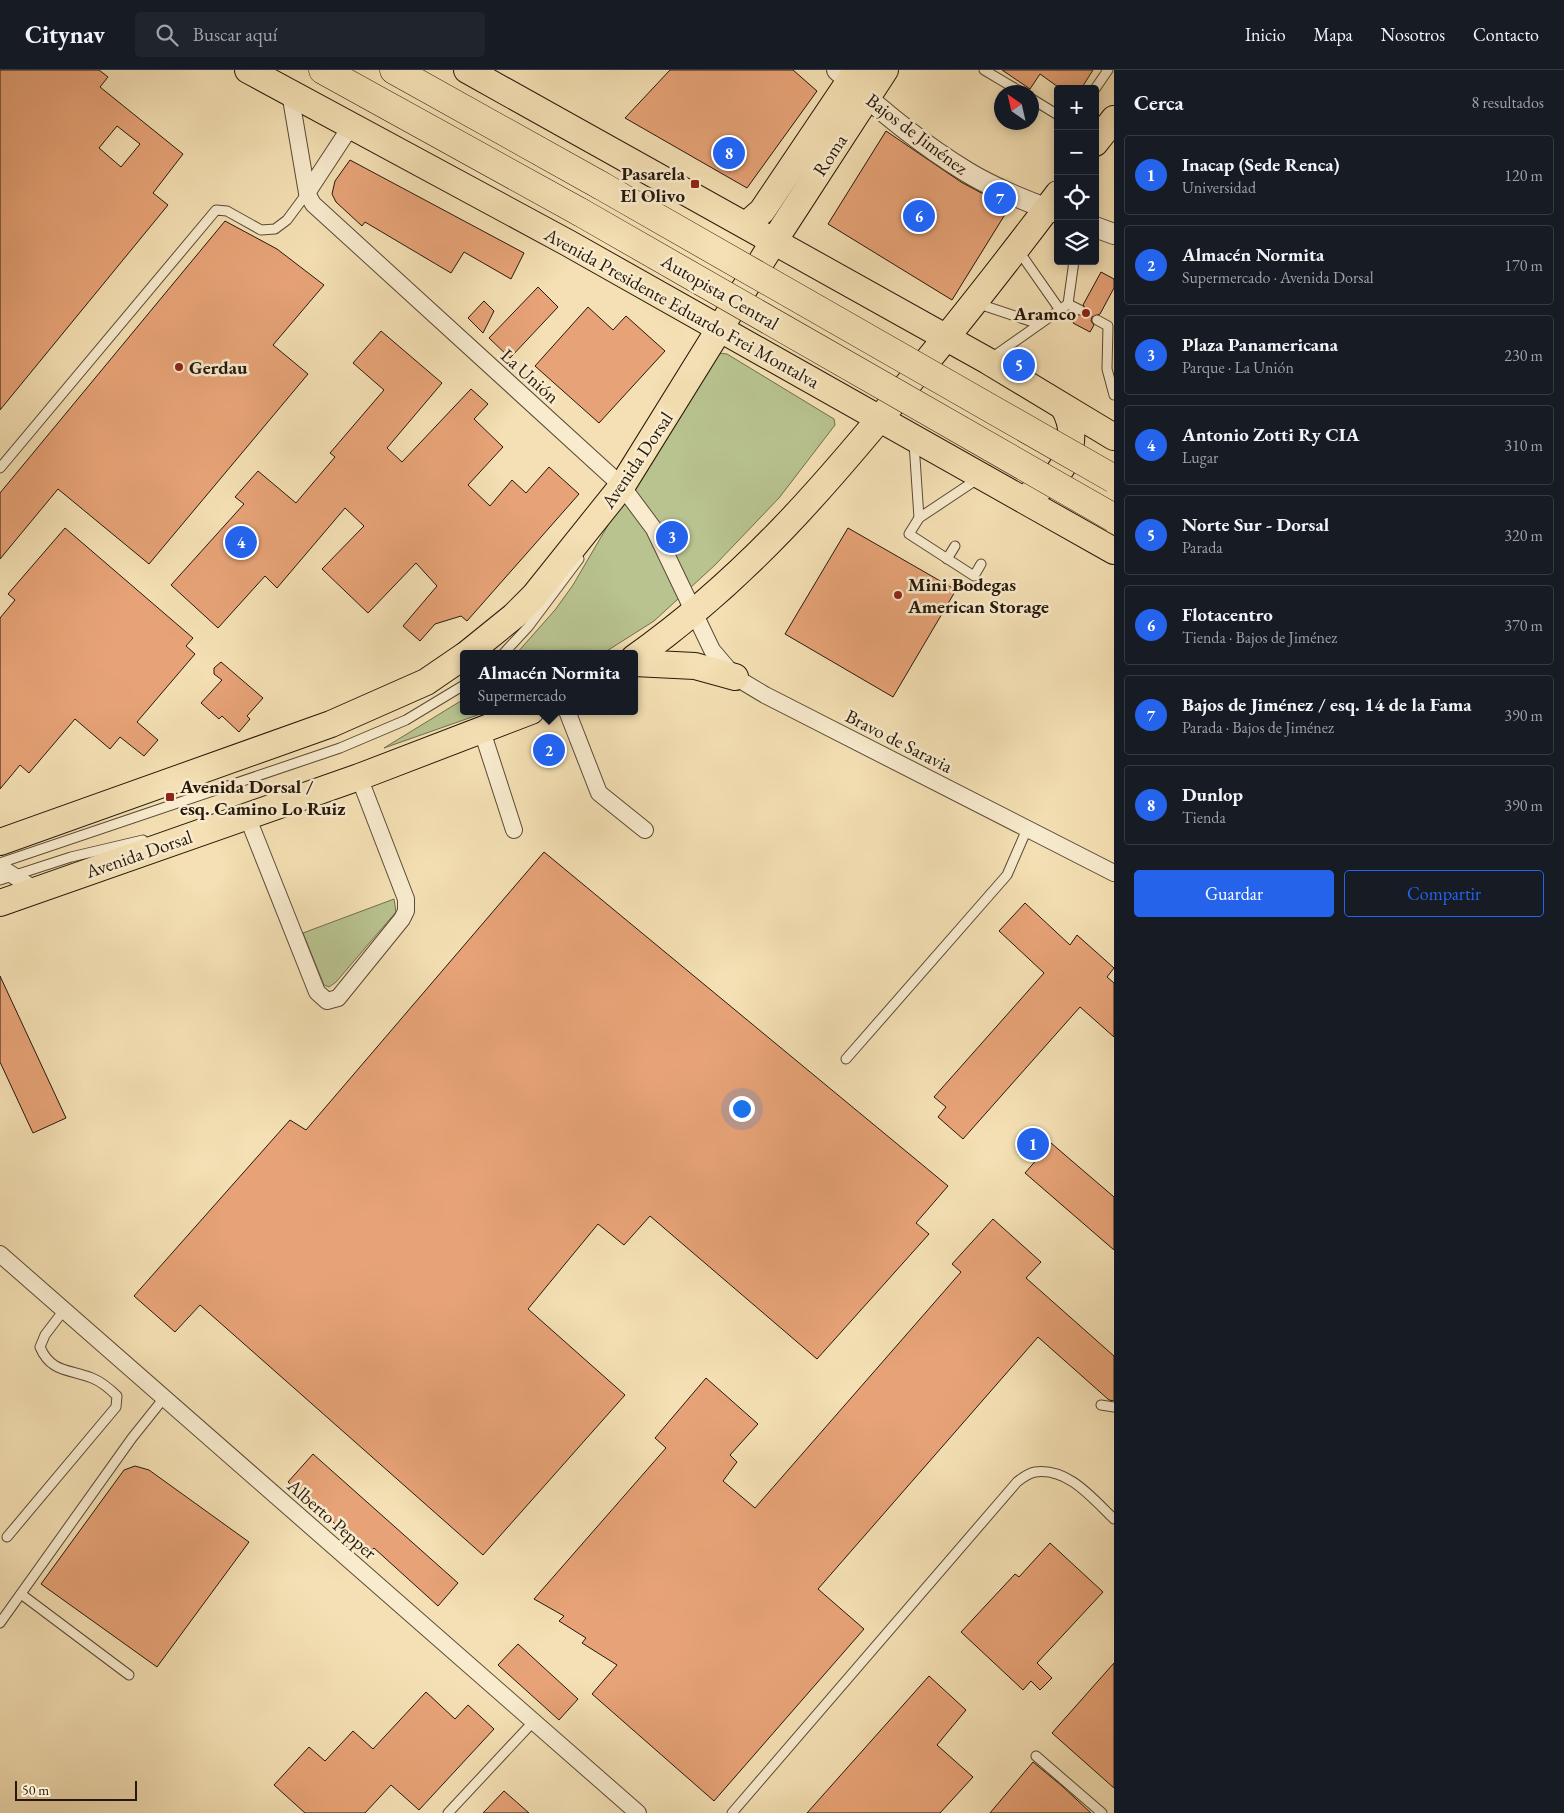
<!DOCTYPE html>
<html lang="es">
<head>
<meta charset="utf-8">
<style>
  :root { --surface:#171b24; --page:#20242c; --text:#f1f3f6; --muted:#9ea1a6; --line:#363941; --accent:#2563eb }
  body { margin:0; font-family:"EB Garamond",serif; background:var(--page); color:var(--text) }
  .controls { position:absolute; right:15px; top:15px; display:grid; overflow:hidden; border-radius:5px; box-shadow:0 2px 12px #0003 }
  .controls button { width:45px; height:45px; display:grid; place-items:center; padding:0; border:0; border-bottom:1px solid var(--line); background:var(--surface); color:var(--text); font:25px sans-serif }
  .compass { position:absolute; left:994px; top:15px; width:45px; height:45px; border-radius:50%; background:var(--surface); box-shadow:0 2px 12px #0003; rotate:326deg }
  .scale { position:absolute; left:15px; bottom:12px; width:122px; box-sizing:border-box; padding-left:5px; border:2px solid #26180a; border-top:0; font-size:14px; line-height:18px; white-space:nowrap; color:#26180a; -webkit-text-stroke:4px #f8ebce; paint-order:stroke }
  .you { position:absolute; left:741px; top:1038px; width:18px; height:18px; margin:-12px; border:4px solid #fff; border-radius:50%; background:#1a73e8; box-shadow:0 0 0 8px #1a73e833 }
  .badge { display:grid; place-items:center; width:32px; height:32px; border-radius:50%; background:var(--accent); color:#fff; font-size:16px; font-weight:700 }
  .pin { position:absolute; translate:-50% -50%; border:2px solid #fff; box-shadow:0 1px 5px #0006 }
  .popup { position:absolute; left:460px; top:580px; width:178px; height:65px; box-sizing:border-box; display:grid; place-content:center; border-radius:5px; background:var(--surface); filter:drop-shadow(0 1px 4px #0005); font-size:16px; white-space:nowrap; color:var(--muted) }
  .popup b { font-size:19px; color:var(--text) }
  .popup::after { content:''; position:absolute; left:50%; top:100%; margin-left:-10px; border:10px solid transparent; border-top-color:var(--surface) }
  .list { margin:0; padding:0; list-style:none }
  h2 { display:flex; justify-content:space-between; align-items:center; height:65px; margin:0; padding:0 20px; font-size:21px }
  h2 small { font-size:16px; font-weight:400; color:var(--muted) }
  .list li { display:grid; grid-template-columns:32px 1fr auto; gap:15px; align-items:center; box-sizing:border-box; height:80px; margin:0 10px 10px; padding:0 10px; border:1px solid var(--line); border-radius:5px }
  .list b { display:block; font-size:19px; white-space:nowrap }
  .list p { margin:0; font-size:16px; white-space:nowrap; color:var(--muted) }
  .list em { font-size:16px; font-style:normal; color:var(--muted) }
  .actions { display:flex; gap:10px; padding:15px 20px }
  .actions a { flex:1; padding:11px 0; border:1px solid var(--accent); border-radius:5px; text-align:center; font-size:18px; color:var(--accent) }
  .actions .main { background:var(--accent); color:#fff }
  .icon { flex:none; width:28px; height:28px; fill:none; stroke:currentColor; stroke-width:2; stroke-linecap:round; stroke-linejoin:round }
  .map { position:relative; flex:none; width:1114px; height:1743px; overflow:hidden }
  header { display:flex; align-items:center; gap:30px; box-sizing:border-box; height:70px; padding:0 25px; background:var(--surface); border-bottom:1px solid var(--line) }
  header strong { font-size:24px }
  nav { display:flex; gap:28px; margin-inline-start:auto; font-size:18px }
  .search { width:350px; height:45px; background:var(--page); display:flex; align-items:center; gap:12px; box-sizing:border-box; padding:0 18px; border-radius:5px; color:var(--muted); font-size:19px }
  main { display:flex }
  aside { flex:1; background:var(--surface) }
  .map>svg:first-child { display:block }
  .green { fill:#b8c390; stroke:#6f6e4d }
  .building { fill:#e7a377; stroke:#26180a; fill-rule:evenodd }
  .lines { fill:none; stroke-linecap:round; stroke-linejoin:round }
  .service-casing { stroke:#5a4a34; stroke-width:11 }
  .minor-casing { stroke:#5a4a34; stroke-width:18 }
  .tertiary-casing { stroke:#5a4a34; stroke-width:22 }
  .primary-casing { stroke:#26180a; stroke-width:28 }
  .motorway-casing { stroke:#26180a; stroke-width:29 }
  .service { stroke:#f8ebce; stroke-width:9 }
  .minor { stroke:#f8ebce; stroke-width:16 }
  .tertiary { stroke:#f8ebce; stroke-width:20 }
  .primary { stroke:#f4e0b4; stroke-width:26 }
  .motorway { stroke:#f4e0b4; stroke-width:28 }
  .motorway-bridge-casing { stroke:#26180a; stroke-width:29; stroke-linecap:butt }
  .motorway-bridge { stroke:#f4e0b4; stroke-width:28 }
  .poi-dot { fill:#8f2418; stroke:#f8ebce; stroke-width:2 }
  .labels { text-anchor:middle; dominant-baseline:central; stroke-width:5; stroke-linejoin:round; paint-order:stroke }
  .street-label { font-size:19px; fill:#26180a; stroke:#f8ebce }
  .poi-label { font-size:19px; font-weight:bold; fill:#26180a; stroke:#f8ebce; text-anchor:start }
</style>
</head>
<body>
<header>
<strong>Citynav</strong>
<div class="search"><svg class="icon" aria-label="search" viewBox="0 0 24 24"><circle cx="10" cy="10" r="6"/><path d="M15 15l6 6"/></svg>Buscar aquí</div>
<nav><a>Inicio</a><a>Mapa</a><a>Nosotros</a><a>Contacto</a></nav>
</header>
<main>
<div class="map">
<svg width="1114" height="1743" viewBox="0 0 1114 1743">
  <rect width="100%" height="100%" fill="#f4e0b4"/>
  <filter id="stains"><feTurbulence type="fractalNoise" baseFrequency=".004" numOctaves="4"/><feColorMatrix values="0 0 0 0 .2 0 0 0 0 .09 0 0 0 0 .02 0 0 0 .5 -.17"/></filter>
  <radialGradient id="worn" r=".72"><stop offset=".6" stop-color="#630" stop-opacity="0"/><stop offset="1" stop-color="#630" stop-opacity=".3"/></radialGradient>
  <g class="green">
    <polygon points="717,283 727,284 834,349 835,355 779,428 715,495 654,551 602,584 516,584 555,540 573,515 618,438"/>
    <polygon points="464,629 464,641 489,641 384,678"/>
    <polygon points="394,829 396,842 336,912 329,917 324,915 303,863"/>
  </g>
  <g class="building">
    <path d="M0,0H99L108,7L100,17L183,84L153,123L168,135L0,340ZM117,56L140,74L121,97L99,78Z"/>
    <polygon points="670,0 793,0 817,21 747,118 625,48"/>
    <polygon points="1002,0 1093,0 1081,19 1061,19 1040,4 1030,19"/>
    <polygon points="886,61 961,112 1009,138 952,230 828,154"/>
    <polygon points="350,90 524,183 511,209 464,182 451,203 365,152 362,156 336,132 332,124 335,111"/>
    <polygon points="225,151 277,179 324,215 273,275 308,304 149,494 58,419 0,489 0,423"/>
    <polygon points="1101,202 1114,209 1114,218 1100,244 1092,247 1091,251 1094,255 1090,262 1073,253 1077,245 1085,243 1086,239 1083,235"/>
    <polygon points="538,217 558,237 510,288 489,268"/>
    <polygon points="484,231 494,241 483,263 468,248"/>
    <polygon points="588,237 613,260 626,246 665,281 599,353 535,296"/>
    <polygon points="381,261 442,313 387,378 402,392 471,319 488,334 474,349 503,377 468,415 490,436 512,410 526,423 549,397 579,424 467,551 461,546 435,554 420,571 403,556 437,516 416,493 368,543 322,499 364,456 345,438 277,518 265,506 218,558 171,515 244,434 235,427 258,401 296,433 335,387 330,383 384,320 353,293"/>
    <polygon points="65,458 193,568 186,576 195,584 137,652 158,670 144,686 120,667 110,679 75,649 29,703 20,695 0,719 0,548 15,530 8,524"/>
    <polygon points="848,458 956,520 893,627 785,564"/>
    <polygon points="221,592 263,628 247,646 250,649 239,662 222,646 219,649 201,633 222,610 214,604 214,598"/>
    <polygon points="553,668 558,688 545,691 540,671"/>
    <polygon points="544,782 948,1116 916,1153 929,1164 817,1289 650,1146 624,1175 598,1154 528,1239 625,1325 483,1485 200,1235 175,1262 134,1226 290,1050 306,1060"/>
    <polygon points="1025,833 1070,875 1077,865 1114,898 1107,907 1114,913 1114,967 1080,937 963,1069 938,1047 946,1037 934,1027 1044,903 999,861"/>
    <polygon points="0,906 66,1048 33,1063 0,992"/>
    <polygon points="1051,1073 1114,1127 1114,1180 1025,1103"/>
    <polygon points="993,1149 1041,1192 1026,1208 1114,1286 1114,1331 1109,1330 1038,1267 818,1519 864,1559 714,1731 592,1624 617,1595 582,1573 586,1568 559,1551 564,1546 534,1529 666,1378 655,1368 706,1308 758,1354 730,1385 737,1392 723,1411 755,1438 961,1202 952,1194"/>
    <polygon points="313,1384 458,1513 438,1536 374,1478 369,1484 288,1412"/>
    <polygon points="135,1396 149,1400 249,1472 157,1597 41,1514 124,1400"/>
    <polygon points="1050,1473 1103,1522 1037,1593 1052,1608 1040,1620 1031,1611 1023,1620 961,1562 1015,1504 1019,1507"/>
    <polygon points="518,1574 578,1629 559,1650 498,1595"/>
    <polygon points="1114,1593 1114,1718 1052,1663"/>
    <polygon points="929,1606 966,1640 937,1675 973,1707 940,1743 807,1743"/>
    <polygon points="426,1622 455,1649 468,1635 494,1659 419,1740 391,1715 365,1743 305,1743 274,1715 309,1677 325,1691 353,1661 373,1679"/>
    <polygon points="1033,1692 1062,1716 1091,1743 990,1743"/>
    <polygon points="504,1721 529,1743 483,1743"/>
  </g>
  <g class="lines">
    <g class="service-casing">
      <g id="service">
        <polyline points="984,0 1021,22"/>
        <polyline points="1095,19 1108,0"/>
        <polyline points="1032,29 1058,45"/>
        <polyline points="1018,180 1060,240"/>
        <polyline points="976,233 1039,254"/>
        <polyline points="1068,234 1074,191"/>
        <polyline points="1097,250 1108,256 1107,299 1114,325"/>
        <polyline points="990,289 1068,234 1080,240"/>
        <polyline points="914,373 919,448"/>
        <polyline points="0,398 216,140 227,141 261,160 275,159 287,150 307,123"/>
        <polyline points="979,408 919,448 909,464 974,506 981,494"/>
        <polyline points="947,489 955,476"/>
        <polyline points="503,584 528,557 579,489"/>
        <polyline points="0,793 340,678 406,650 464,615"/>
        <polyline points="0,810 71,787 143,770"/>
        <polyline points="846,989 1007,805 1027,759"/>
        <polyline points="1101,1335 1114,1337"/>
        <path d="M7,1467L116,1337L117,1326C109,1318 102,1312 92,1308C70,1299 51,1303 40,1277L45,1265L64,1240"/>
        <polyline points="21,1524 129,1605"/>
        <polyline points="0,1553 132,1368 164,1328"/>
        <polyline points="1036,1686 1102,1743"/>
        <polyline points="448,1743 534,1651"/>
        <path d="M732,1743L1017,1412C1022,1408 1029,1403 1035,1402C1068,1397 1093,1429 1114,1449"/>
      </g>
    </g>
    <g class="minor-casing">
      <g id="minor">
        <polyline points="290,23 307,123 313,134 622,416 654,459 712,580 735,607 765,625 1114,803"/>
        <polyline points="307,123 351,56"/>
        <polyline points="567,641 599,723 645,760"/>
        <polyline points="482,661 514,760"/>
        <polyline points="247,746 317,922 327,931 338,928 402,849 406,841 406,829 359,707"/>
        <polyline points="0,797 36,820"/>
        <polyline points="0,1184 638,1743"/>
      </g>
    </g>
    <g class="tertiary-casing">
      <g id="tertiary">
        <path d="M837,0C876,37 921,74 967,102C995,119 1027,131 1058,143"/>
        <polyline points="1095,157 1114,164"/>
      </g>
    </g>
    <g class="primary-casing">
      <g id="primary">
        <polyline points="248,0 568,173 1114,481"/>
        <polyline points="467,0 988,291 1114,367"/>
        <polyline points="1095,73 1114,49"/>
        <polyline points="746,155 762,141 857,0"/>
        <path d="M1033,422C1065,408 1082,370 1064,338"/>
        <polyline points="467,584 514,546 534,526 622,416 774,171 885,0"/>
        <path d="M634,588C746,509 828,413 913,308C963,248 1011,186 1058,124"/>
        <polyline points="634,593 695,596 735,607"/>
        <polyline points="0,772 331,654 426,612 464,586"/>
        <polyline points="0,833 359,707 531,641"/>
      </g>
    </g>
    <g class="motorway-casing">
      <g id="motorway">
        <polyline points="323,0 580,142"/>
        <polyline points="394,0 600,115"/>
      </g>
    </g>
    <use href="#service" class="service"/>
    <use href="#minor" class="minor"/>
    <use href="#tertiary" class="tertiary"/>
    <use href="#primary" class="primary"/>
    <use href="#motorway" class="motorway"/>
    <g class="motorway-bridge-casing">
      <g id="motorway-bridge">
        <polyline points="600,115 1114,409"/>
        <polyline points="580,142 1114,448"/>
      </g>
    </g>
    <use href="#motorway-bridge" class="motorway-bridge"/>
  </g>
  <g class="poi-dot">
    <rect x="690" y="109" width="10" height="10" rx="2.5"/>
    <circle cx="1086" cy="243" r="5"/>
    <circle cx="179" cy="297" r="5"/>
    <circle cx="898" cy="525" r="5"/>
    <rect x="165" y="722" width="10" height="10" rx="2.5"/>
  </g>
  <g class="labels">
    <g class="street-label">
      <text transform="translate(917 64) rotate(37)">Bajos de Jiménez</text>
      <text transform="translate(830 85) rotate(-57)">Roma</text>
      <text transform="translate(720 222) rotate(30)">Autopista Central</text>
      <text transform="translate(682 238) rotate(29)">Avenida Presidente Eduardo Frei Montalva</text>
      <text transform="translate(530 306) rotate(42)">La Unión</text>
      <text transform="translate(637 390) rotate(-56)">Avenida Dorsal</text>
      <text transform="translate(899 671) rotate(27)">Bravo de Saravia</text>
      <text transform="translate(139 784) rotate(-19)">Avenida Dorsal</text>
      <text transform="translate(332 1449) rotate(41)">Alberto Pepper</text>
    </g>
    <g class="poi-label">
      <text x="685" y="103" text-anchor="end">Pasarela<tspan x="685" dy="22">El Olivo</tspan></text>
      <text x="1076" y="243" text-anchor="end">Aramco</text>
      <text x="189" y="297">Gerdau</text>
      <text x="908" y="514">Mini Bodegas<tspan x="908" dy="22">American Storage</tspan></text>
      <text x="180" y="716">Avenida Dorsal /<tspan x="180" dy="22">esq. Camino Lo Ruiz</tspan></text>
    </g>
  </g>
  <rect width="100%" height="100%" filter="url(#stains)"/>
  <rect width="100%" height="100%" fill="url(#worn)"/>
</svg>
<div class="controls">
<button>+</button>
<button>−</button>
<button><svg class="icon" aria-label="locate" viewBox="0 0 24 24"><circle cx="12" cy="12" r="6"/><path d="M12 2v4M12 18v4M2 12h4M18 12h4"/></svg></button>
<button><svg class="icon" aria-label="layers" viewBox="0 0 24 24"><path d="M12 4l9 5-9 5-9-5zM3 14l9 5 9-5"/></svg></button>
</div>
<svg class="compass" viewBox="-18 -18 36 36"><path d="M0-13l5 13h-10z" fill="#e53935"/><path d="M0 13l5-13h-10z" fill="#9ea1a6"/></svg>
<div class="scale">50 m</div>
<div class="you"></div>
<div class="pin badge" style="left:1033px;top:1074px">1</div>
<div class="pin badge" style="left:549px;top:680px">2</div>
<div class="popup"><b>Almacén Normita</b>Supermercado</div>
<div class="pin badge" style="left:672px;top:467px">3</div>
<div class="pin badge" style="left:241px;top:472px">4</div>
<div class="pin badge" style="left:1019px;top:295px">5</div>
<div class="pin badge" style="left:919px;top:146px">6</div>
<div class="pin badge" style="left:1000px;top:128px">7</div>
<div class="pin badge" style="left:729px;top:83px">8</div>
</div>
<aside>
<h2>Cerca<small>8 resultados</small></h2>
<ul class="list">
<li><span class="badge">1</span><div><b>Inacap (Sede Renca)</b><p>Universidad</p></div><em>120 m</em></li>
<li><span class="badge">2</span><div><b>Almacén Normita</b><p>Supermercado · Avenida Dorsal</p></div><em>170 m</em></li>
<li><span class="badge">3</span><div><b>Plaza Panamericana</b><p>Parque · La Unión</p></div><em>230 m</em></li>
<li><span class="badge">4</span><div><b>Antonio Zotti Ry CIA</b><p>Lugar</p></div><em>310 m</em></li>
<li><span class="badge">5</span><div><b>Norte Sur - Dorsal</b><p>Parada</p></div><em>320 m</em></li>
<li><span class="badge">6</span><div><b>Flotacentro</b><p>Tienda · Bajos de Jiménez</p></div><em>370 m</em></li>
<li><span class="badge">7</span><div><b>Bajos de Jiménez / esq. 14 de la Fama</b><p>Parada · Bajos de Jiménez</p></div><em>390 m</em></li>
<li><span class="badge">8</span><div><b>Dunlop</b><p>Tienda</p></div><em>390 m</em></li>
</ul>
<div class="actions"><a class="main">Guardar</a><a>Compartir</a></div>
</aside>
</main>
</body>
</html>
